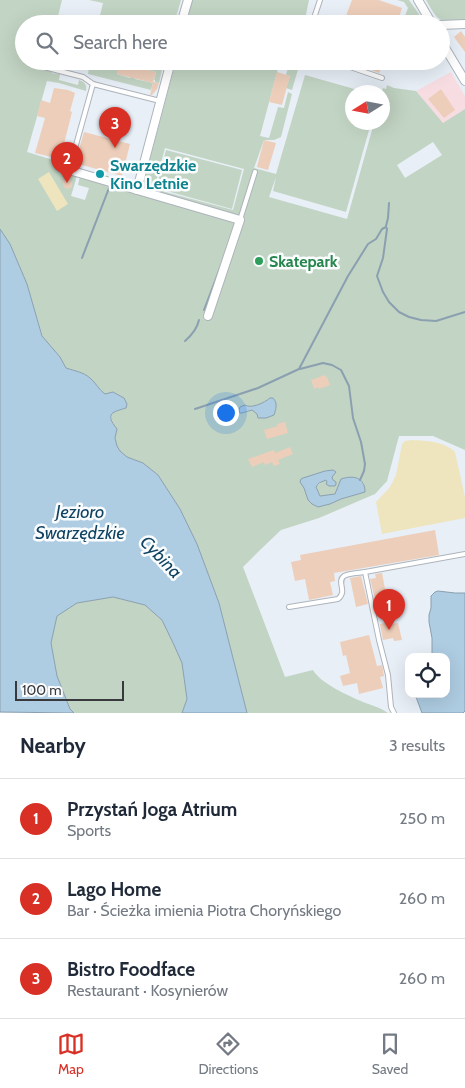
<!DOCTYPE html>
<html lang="en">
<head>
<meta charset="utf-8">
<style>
  :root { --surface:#fff; --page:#f6f6f7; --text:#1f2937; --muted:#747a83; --line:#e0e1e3; --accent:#d93025 }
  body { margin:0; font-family:Cabin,sans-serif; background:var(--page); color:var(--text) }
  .controls { position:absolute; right:15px; bottom:15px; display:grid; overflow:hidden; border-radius:10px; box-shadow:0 5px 20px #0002 }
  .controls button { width:45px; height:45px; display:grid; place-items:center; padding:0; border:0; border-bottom:1px solid var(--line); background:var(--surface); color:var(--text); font:25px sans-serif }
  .compass { position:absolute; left:345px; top:85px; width:45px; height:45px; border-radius:50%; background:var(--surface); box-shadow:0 5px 20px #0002; rotate:259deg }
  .scale { position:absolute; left:15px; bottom:12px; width:109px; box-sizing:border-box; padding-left:5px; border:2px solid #37393d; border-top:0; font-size:14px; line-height:18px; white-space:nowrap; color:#37393d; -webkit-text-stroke:4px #fafcfd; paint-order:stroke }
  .you { position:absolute; left:225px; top:412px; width:18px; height:18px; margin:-12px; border:4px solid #fff; border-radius:50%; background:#1a73e8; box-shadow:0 0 0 8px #1a73e833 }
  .badge { display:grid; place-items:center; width:32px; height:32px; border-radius:50%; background:var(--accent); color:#fff; font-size:16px; font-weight:700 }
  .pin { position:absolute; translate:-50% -41px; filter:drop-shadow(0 1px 2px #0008) }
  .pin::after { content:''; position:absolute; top:26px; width:18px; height:15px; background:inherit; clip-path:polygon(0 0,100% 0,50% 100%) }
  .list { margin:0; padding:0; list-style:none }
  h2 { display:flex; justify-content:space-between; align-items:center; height:65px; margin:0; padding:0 20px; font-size:21px }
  h2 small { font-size:16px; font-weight:400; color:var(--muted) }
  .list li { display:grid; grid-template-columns:32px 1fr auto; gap:15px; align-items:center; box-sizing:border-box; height:80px; padding:0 20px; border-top:1px solid var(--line) }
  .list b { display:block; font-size:19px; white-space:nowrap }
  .list p { margin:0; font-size:16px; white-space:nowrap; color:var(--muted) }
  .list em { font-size:16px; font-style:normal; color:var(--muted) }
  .icon { flex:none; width:28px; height:28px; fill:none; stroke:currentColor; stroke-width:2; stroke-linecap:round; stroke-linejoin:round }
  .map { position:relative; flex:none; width:465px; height:713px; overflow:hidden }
  .search { position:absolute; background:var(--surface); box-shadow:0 5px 20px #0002; left:15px; right:15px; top:15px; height:55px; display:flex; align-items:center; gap:12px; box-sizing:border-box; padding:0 18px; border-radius:28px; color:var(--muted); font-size:19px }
  .sheet { height:305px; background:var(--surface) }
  nav { display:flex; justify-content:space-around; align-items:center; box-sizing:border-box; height:70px; border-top:1px solid var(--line); background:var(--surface); font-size:14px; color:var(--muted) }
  nav a { display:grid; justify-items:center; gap:2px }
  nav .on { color:var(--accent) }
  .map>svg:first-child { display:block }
  .commercial { fill:#f7dde1 }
  .green { fill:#c2d4c3; fill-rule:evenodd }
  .sand { fill:#eee5bf }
  .water { fill:#aecce2; stroke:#8aa0b0 }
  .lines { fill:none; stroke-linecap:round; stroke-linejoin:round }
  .stream { stroke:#8aa0b0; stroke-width:2 }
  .building { fill:#edceba }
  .service-casing { stroke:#aeb4bc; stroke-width:6 }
  .minor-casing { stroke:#aeb4bc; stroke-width:10 }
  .service { stroke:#fff; stroke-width:4 }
  .minor { stroke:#fff; stroke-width:8 }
  .culture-dot { fill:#0f9aa8; stroke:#fafcfd; stroke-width:2 }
  .leisure-dot { fill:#2e9e5b; stroke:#fafcfd; stroke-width:2 }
  .labels { text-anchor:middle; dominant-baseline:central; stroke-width:5; stroke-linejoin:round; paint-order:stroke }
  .culture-label { font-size:16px; font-weight:bold; fill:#0d838f; stroke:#fafcfd; text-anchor:start }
  .leisure-label { font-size:16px; font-weight:bold; fill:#27864d; stroke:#fafcfd; text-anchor:start }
  .water-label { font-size:18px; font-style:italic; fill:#104362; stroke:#fafcfd }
</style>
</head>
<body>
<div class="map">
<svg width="465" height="713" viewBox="0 0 465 713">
  <rect width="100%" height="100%" fill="#e8eff7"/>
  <polygon class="commercial" points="451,72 465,96 465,109 443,124 416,91"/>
  <g class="green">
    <path d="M0,0H62L56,24H24V61H47V63L54,65L52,73L60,74L59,80L78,85L79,80C85,82 87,85 86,91L59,83L47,81L27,152L66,164L64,172L77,176L71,196L85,200L89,188L78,185L80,176L144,189L143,185L176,61H280L260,136L269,138L278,107L284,108L288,92L292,94L281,137L274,140H264L254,168L276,174L305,75L365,92H352V122L371,123L346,212L273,191L276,177L269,197L347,219L374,123L382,122V92L383,88L386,89L387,85L394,88L416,91L443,123L465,109V450L433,436H399L387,481L375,494L319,518L281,530L260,550L243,567L285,677L313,670C320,683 349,696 363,702C371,705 381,708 388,713H247L219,603L197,544L180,509L158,475L143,463L127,457L120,451L117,446L115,438L117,429C108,418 108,410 124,409L121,396L113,392L105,394C99,390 96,383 90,378C83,372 75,371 66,368L60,357L43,338L27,284L10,244L0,229ZM433,142L442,155L405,178L397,165ZM165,148L244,169L233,210L154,189ZM270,398H273C278,403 276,409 274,415L266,418H258L257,414L252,410L243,413L245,405C252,409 264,403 270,398ZM333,470L335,471L332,477L335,486H329L326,480L323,481L316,487L320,496L335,494L338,489L340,482L360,480L364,483V492L341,499L330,504L318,507L312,504L308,500L304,488C313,477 318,470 333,470Z"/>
    <polygon points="89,0 181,0 174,24 98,24 103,3"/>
    <polygon points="192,0 309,0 304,24 186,24"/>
    <polygon points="397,0 409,0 424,21 425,24 402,24 408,8 404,2"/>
    <path d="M426,0H465V20C438,22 440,24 426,0Z"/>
    <path d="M109,61H164L159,83L155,82V80H154L156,72L138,68L135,79L153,83L151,90L88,74L90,63L92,64L91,68L102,70L103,68L107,69ZM120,64L133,67L130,78L117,74Z"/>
    <polygon points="290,61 297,61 299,66 292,90 286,88 290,76 286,75"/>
    <polygon points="166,150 242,170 232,209 156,188"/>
    <polygon points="113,597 145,605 162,620 174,645 182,663 187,699 182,713 74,713 70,709 57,676 51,643 57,616 77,603"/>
  </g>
  <g class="sand">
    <polygon points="49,172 68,204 57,211 38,179"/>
    <path d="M412,440C426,441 444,441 455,452L465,497V518L382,534L376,502L390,487L396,475L402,444L405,441Z"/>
  </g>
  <g class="water">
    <path d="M0,229L10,244L27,284L42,336L60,357L66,368C75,371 83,372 90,378C96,383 99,390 105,394L113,392L124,398L127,404L126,408C113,412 104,413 117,429L115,438L117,446L120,451L127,457L143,463L158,475L180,509L197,544L219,603L247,713H182L187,699L182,663L174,645L162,620L145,605L113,597L77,603L57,616L51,643L57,676L70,709L74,713L0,712Z"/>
    <path d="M270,398H273C278,403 276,409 274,415L266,418H258L257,414L252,410L242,413H240L239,410L240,407L245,405C251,409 264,403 270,398Z"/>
    <path d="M333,470L336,472L332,477L333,480L336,482V484L335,486H329L326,484L327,482L326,480L319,483L316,487L320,496L335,494L341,479C353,475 365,477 365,492L341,499L330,504L318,507L312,504L308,500L304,488L300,482L301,479L303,478L325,471Z"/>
    <polygon points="438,591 455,593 465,593 465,711 463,713 422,713 416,697 417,694 446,694 446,657 432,657 432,638 429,622 429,615 431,608 431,596 435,592"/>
  </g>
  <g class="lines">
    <g class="stream">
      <polyline points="386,226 388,218 389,203"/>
      <polyline points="82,258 109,188"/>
      <polyline points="204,310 220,268"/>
      <path d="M185,341C192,335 197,329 199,320"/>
      <polyline points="300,369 323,363 332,365 341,370 349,386 353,418 361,442 365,464 364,471 360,480"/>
      <polyline points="195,409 258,388 299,369 348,276 368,244 376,239 382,229 386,227 387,229 383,258 377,276 383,292 389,302 399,312 409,317 421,320 436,321 465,312"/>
    </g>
  </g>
  <g class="building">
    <polygon points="352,0 379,0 402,8 397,24 343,24"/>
    <polygon points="461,31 465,37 465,52 454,37"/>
    <polygon points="93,61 109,61 107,69 103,68 102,70 91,68"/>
    <polygon points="349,61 384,61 379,73"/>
    <polygon points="120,64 156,72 153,82 159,83 157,89 152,95 150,95 153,83 117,74"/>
    <polygon points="277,72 290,76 282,105 269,102"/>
    <polygon points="54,88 68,90 75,93 70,111 72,112 63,148 71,150 68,161 35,153 45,118 37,116 41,100 50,103"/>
    <polygon points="441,89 455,110 444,118 428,99"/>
    <polygon points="84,132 130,144 122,176 75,163"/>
    <polygon points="264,140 276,143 268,170 257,167"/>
    <polygon points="68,179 71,181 72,183 72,187 68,189 64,187 62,180"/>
    <polygon points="325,375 326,377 327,377 330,385 319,389 318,387 314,389 311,380"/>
    <polygon points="285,422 288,433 267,439 264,430 278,426 277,424"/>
    <polygon points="290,447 293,454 278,460 280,464 274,466 272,462 265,465 264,462 252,467 248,459 274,450 275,453"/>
    <polygon points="435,530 439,555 334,573 335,581 330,582 333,595 309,600 305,579 295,581 291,562 301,560 300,555"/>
    <polygon points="382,573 386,594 384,594 385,601 376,603 370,579 376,578 375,574"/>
    <polygon points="361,576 368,604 356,607 350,578"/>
    <polygon points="390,622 391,624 398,623 402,640 394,641 393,638 383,640 380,624"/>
    <polygon points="369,635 377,666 382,665 384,676 380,677 383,688 359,694 357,683 343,686 340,676 350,673 346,655 343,656 340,642"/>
  </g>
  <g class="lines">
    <g class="service-casing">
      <g id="service">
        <polyline points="312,24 320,0"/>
        <polyline points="333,61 382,78"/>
        <polyline points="40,66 83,77 93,84 160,101"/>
        <polyline points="69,170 93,84"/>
        <polyline points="240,220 255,172"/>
        <polyline points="365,572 465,554"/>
        <path d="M289,607L338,599C348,591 336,582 344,576C349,573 359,573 365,572L379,640L388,675L391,707L394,713"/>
      </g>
    </g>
    <g class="minor-casing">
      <g id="minor">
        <polyline points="418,0 432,24"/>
        <polyline points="181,24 188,0"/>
        <polyline points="441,25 465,24"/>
        <polyline points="441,41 465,81"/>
        <polyline points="69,170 240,220 208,316"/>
        <polyline points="137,190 171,61"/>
      </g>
    </g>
    <use href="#service" class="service"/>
    <use href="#minor" class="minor"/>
  </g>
  <circle class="culture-dot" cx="100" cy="174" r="5"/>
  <circle class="leisure-dot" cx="259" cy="261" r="5"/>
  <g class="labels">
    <g class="culture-label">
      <text x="110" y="165">Swarzędzkie<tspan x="110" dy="18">Kino Letnie</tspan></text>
    </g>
    <g class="leisure-label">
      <text x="269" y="261">Skatepark</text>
    </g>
    <g class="water-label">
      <text x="80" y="512">Jezioro<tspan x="80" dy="21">Swarzędzkie</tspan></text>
      <text transform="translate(161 557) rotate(46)">Cybina</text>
    </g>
  </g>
</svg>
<div class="controls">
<button><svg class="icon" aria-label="locate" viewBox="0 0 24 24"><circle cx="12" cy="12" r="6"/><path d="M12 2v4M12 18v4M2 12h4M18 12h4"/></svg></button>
</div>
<svg class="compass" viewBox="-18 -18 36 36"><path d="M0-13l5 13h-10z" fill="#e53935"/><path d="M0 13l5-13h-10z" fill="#747a83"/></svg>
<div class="scale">100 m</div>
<div class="you"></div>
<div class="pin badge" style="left:389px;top:630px">1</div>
<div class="pin badge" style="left:67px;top:183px">2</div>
<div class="pin badge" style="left:115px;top:148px">3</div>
<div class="search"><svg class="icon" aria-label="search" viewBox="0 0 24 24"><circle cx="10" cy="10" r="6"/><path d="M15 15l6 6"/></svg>Search here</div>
</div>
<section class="sheet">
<h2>Nearby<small>3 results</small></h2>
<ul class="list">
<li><span class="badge">1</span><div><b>Przystań Joga Atrium</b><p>Sports</p></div><em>250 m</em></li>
<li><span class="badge">2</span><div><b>Lago Home</b><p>Bar · Ścieżka imienia Piotra Choryńskiego</p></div><em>260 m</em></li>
<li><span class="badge">3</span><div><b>Bistro Foodface</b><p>Restaurant · Kosynierów</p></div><em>260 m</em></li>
</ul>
</section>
<nav>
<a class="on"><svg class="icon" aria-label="map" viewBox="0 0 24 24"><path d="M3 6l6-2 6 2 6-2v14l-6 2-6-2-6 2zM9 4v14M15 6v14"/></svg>Map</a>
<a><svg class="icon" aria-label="directions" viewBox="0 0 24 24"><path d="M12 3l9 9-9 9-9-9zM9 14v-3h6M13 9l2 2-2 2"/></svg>Directions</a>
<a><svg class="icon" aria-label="saved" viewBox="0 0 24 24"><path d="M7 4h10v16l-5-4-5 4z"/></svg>Saved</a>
</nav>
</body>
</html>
